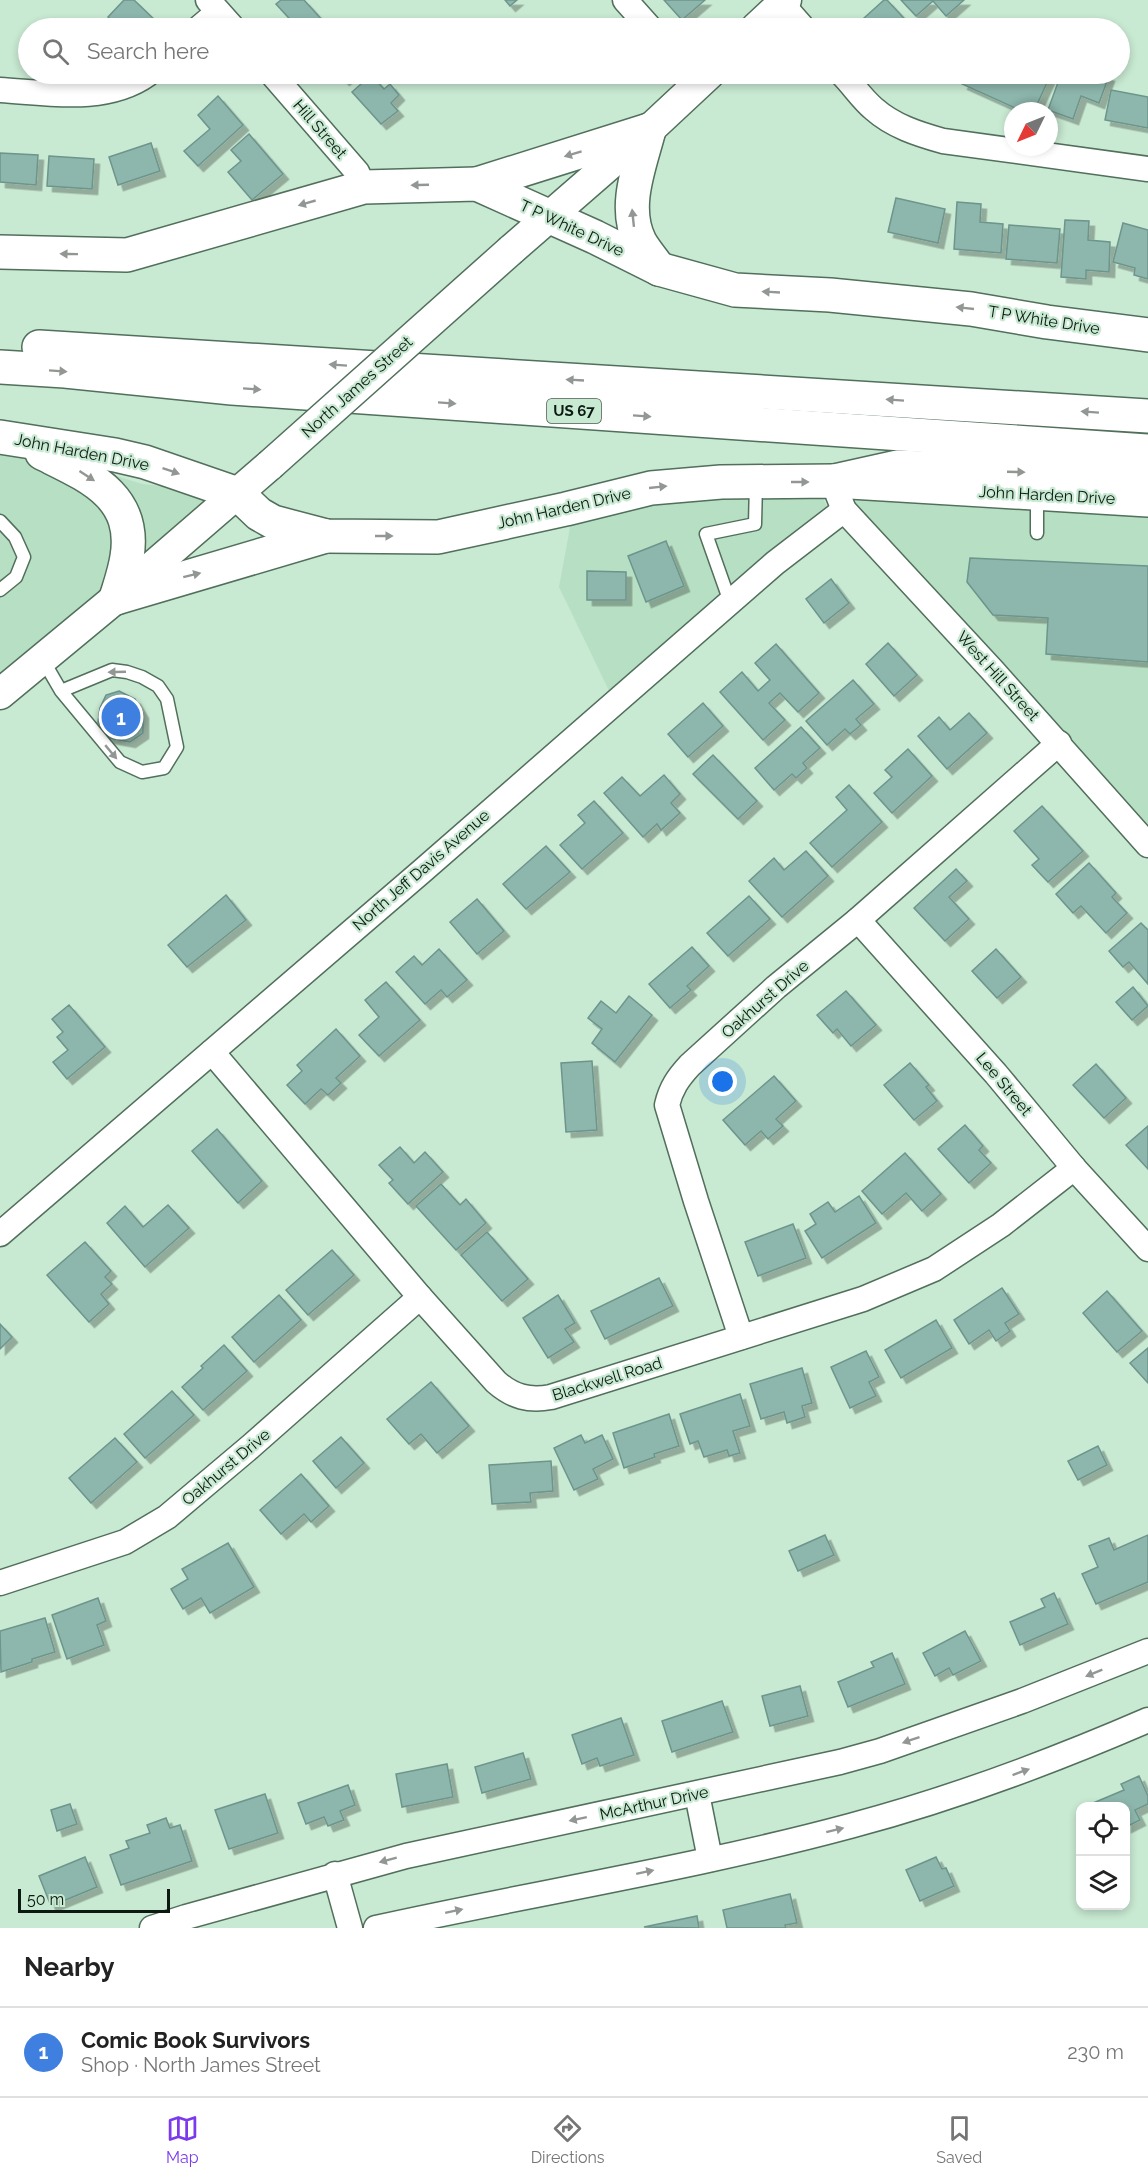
<!DOCTYPE html>
<html lang="en">
<head>
<meta charset="utf-8">
<style>
  :root { --surface:#fff; --page:#f2f2f2; --text:#222; --muted:#767676; --line:#e0e0e0; --accent:#7c3aed }
  body { margin:0; font-family:Raleway,sans-serif; background:var(--page); color:var(--text) }
  .controls { position:absolute; right:18px; bottom:18px; display:grid; overflow:hidden; border-radius:12px; box-shadow:0 3px 9px #0003 }
  .controls button { width:54px; height:54px; display:grid; place-items:center; padding:0; border:0; border-bottom:2px solid var(--line); background:var(--surface); color:var(--text); font:30px sans-serif }
  .compass { position:absolute; left:1004px; top:102px; width:54px; height:54px; border-radius:50%; background:var(--surface); box-shadow:0 3px 9px #0003; rotate:227deg }
  .scale { position:absolute; left:18px; bottom:15px; width:152px; box-sizing:border-box; padding-left:6px; border:3px solid #0c1810; border-top:0; font-size:16px; line-height:21px; white-space:nowrap; color:#0c1810; -webkit-text-stroke:4px #c8e9d2; paint-order:stroke }
  .you { position:absolute; left:723px; top:1082px; width:21px; height:21px; margin:-15px; border:4px solid #fff; border-radius:50%; background:#1a73e8; box-shadow:0 0 0 9px #1a73e833 }
  .badge { display:grid; place-items:center; width:39px; height:39px; border-radius:50%; background:var(--accent); color:#fff; font-size:20px; font-weight:700 }
  .pin { position:absolute; translate:-50% -50%; border:3px solid #fff; box-shadow:0 2px 6px #0006 }
  .list { margin:0; padding:0; list-style:none }
  h2 { display:flex; justify-content:space-between; align-items:center; height:78px; margin:0; padding:0 24px; font-size:26px }
  h2 small { font-size:20px; font-weight:400; color:var(--muted) }
  .list li { display:grid; grid-template-columns:39px 1fr auto; gap:18px; align-items:center; box-sizing:border-box; height:90px; padding:0 24px; border-top:2px solid var(--line) }
  .list b { display:block; font-size:22px; white-space:nowrap }
  .list p { margin:0; font-size:20px; white-space:nowrap; color:var(--muted) }
  .list em { font-size:20px; font-style:normal; color:var(--muted) }
  .icon { flex:none; width:33px; height:33px; fill:none; stroke:currentColor; stroke-width:2; stroke-linecap:round; stroke-linejoin:round }
  .map { position:relative; flex:none; width:1148px; height:1928px; overflow:hidden }
  .search { position:absolute; background:var(--surface); box-shadow:0 3px 9px #0003; left:18px; right:18px; top:18px; height:66px; display:flex; align-items:center; gap:15px; box-sizing:border-box; padding:0 21px; border-radius:33px; color:var(--muted); font-size:22px }
  .sheet { height:168px; background:var(--surface) }
  nav { display:flex; justify-content:space-around; align-items:center; box-sizing:border-box; height:84px; border-top:2px solid var(--line); background:var(--surface); font-size:16px; color:var(--muted) }
  nav a { display:grid; justify-items:center; gap:3px }
  nav .on { color:var(--accent) }
  .map>svg:first-child { display:block }
  .built { fill:#b7dfc3 }
  .building { fill:#8db6ac; stroke:#6d958c; stroke-width:1.5; filter:url(#shadow) }
  .lines { fill:none; stroke-linecap:round; stroke-linejoin:round }
  .service-casing { stroke:#516f5b; stroke-width:15 }
  .minor-casing { stroke:#516f5b; stroke-width:27 }
  .tertiary-casing { stroke:#516f5b; stroke-width:33 }
  .secondary-casing { stroke:#516f5b; stroke-width:36 }
  .motorway-casing { stroke:#516f5b; stroke-width:36 }
  .service { stroke:#fff; stroke-width:12 }
  .minor { stroke:#fff; stroke-width:24 }
  .tertiary { stroke:#fff; stroke-width:30 }
  .secondary { stroke:#fff; stroke-width:33 }
  .motorway { stroke:#fff; stroke-width:33 }
  .tertiary-bridge-casing { stroke:#516f5b; stroke-width:33; stroke-linecap:butt }
  .tertiary-bridge { stroke:#fff; stroke-width:30 }
  .oneway { fill:#929793 }
  .labels { text-anchor:middle; dominant-baseline:central; stroke-width:4.5; stroke-linejoin:round; paint-order:stroke }
  .shield { fill:#c8e9d2; stroke:#44574a; stroke-width:1.5 }
  .shield-label { font-size:15px; font-weight:bold; fill:#0c1810 }
  .street-label { font-size:16px; fill:#0c1810; stroke:#c8e9d2 }
</style>
</head>
<body>
<div class="map">
<svg width="1148" height="1928" viewBox="0 0 1148 1928">
  <defs>
    <filter id="shadow"><feDropShadow dx="5.5" dy="5.5" stdDeviation="0" flood-color="#0004"/></filter>
  </defs>
  <rect width="100%" height="100%" fill="#c8e9d2"/>
  <g class="built">
    <polygon points="0,453 26,459 88,467 142,484 238,494 0,694"/>
    <polygon points="1148,485 1148,845 841,492"/>
    <polygon points="651,495 822,497 830,512 614,701 559,587 572,517"/>
  </g>
  <g class="building">
    <polygon points="124,0 134,0 160,25 157,28 120,28 108,17"/>
    <polygon points="281,0 304,0 323,21 315,28 298,28 276,4"/>
    <polygon points="505,0 517,0 510,6"/>
    <polygon points="664,0 705,0 682,20"/>
    <polygon points="884,0 887,0 913,28 853,28"/>
    <polygon points="901,0 964,0 946,16 933,1 916,16"/>
    <polygon points="338,74 351,74 344,80"/>
    <polygon points="967,74 1051,74 1034,111 1022,111 962,84"/>
    <polygon points="1061,74 1101,74 1109,76 1099,103 1081,96 1073,119 1048,110"/>
    <polygon points="371,75 384,89 390,84 399,95 391,103 398,111 381,124 352,92"/>
    <polygon points="1111,90 1148,97 1148,128 1105,120"/>
    <polygon points="218,96 243,125 198,166 184,151 210,129 198,115"/>
    <polygon points="249,134 283,174 252,200 228,172 241,161 231,150"/>
    <polygon points="151,143 160,171 118,185 109,157"/>
    <polygon points="0,153 38,155 36,185 0,182"/>
    <polygon points="49,156 94,159 92,189 47,186"/>
    <polygon points="896,198 945,209 938,243 888,232"/>
    <polygon points="957,202 981,204 980,222 1003,224 1001,253 954,249"/>
    <polygon points="1065,220 1089,221 1088,240 1110,242 1109,272 1086,270 1086,279 1061,277"/>
    <polygon points="1123,223 1148,230 1148,279 1134,275 1135,268 1113,262"/>
    <polygon points="1009,225 1060,229 1057,263 1006,259"/>
    <polygon points="666,541 684,586 646,602 628,556"/>
    <polygon points="970,558 1148,566 1148,662 1046,654 1048,618 993,615 967,582"/>
    <polygon points="587,571 626,572 626,600 587,600"/>
    <polygon points="831,579 849,603 824,623 806,599"/>
    <polygon points="888,643 917,675 894,696 866,664"/>
    <polygon points="776,644 819,693 798,712 780,693 769,703 785,720 763,740 720,692 742,672 758,691 770,680 755,663"/>
    <polygon points="853,680 874,704 856,719 861,725 850,734 845,729 827,745 806,721"/>
    <polygon points="119,691 135,699 143,713 143,733 130,742 109,738 98,722 100,708 106,695"/>
    <polygon points="703,703 723,726 688,757 668,734"/>
    <polygon points="969,713 987,733 947,769 918,736 939,717 950,730"/>
    <polygon points="801,727 820,748 803,763 807,768 796,778 792,774 774,790 755,768"/>
    <polygon points="908,749 932,776 892,813 874,793 892,777 885,770"/>
    <polygon points="713,755 757,801 738,819 693,774"/>
    <polygon points="664,775 680,794 671,803 680,813 661,830 657,824 643,837 604,793 622,777 640,796"/>
    <polygon points="849,785 882,822 832,867 810,843 847,810 836,797"/>
    <polygon points="594,801 623,833 582,869 560,845 585,823 578,815"/>
    <polygon points="1042,806 1083,851 1048,882 1032,865 1039,859 1014,831"/>
    <polygon points="546,846 570,872 526,909 503,884"/>
    <polygon points="806,851 828,876 782,917 749,881 774,858 784,870"/>
    <polygon points="1089,863 1116,893 1112,897 1127,913 1106,933 1081,906 1073,913 1056,894"/>
    <polygon points="956,869 967,881 949,897 969,919 945,941 914,908"/>
    <polygon points="226,895 246,920 187,967 168,945"/>
    <polygon points="749,896 770,919 728,956 707,933"/>
    <polygon points="477,899 504,931 477,954 450,922"/>
    <polygon points="1141,923 1148,930 1148,984 1129,962 1123,967 1109,951"/>
    <polygon points="692,947 709,966 687,986 691,990 670,1008 649,984"/>
    <polygon points="439,949 467,980 447,997 441,990 425,1004 396,972 414,956 422,965"/>
    <polygon points="996,949 1021,977 997,998 972,971"/>
    <polygon points="386,982 420,1020 379,1056 359,1035 379,1017 365,1000"/>
    <polygon points="1133,987 1148,1006 1132,1020 1116,1002"/>
    <polygon points="846,991 876,1025 851,1046 837,1029 833,1033 817,1015"/>
    <polygon points="629,996 652,1015 615,1062 592,1043 602,1029 588,1018 601,1001 616,1013"/>
    <polygon points="69,1005 105,1047 67,1079 53,1062 68,1050 57,1037 63,1032 52,1019"/>
    <polygon points="336,1029 360,1056 336,1078 341,1083 328,1095 321,1089 305,1104 287,1085 302,1071 297,1065"/>
    <polygon points="592,1061 597,1130 566,1132 561,1063"/>
    <polygon points="910,1063 929,1085 926,1087 937,1101 914,1120 884,1085"/>
    <polygon points="1096,1064 1126,1098 1104,1118 1073,1085"/>
    <polygon points="774,1076 796,1101 776,1119 783,1126 768,1139 761,1131 745,1145 723,1120"/>
    <polygon points="965,1125 983,1146 979,1150 991,1163 969,1183 938,1149"/>
    <polygon points="1148,1126 1148,1169 1126,1145"/>
    <polygon points="217,1129 262,1181 238,1203 192,1151"/>
    <polygon points="400,1147 414,1163 425,1152 443,1172 408,1204 389,1183 393,1180 379,1165"/>
    <polygon points="905,1153 941,1194 922,1211 906,1193 882,1214 862,1191"/>
    <polygon points="441,1184 460,1205 466,1199 486,1223 456,1250 416,1206"/>
    <polygon points="859,1196 876,1223 822,1258 805,1231 816,1224 810,1214 828,1202 835,1212"/>
    <polygon points="168,1205 189,1228 145,1267 107,1223 125,1206 143,1227"/>
    <polygon points="793,1224 806,1258 758,1276 745,1242"/>
    <polygon points="487,1232 528,1279 502,1301 461,1255"/>
    <polygon points="85,1242 111,1271 105,1277 112,1284 101,1294 109,1304 89,1322 47,1275"/>
    <polygon points="332,1250 354,1275 308,1315 286,1290"/>
    <polygon points="659,1278 673,1306 605,1339 591,1311"/>
    <polygon points="1002,1288 1019,1314 1005,1323 1010,1331 996,1341 989,1330 969,1344 954,1320"/>
    <polygon points="1107,1291 1142,1331 1117,1352 1083,1313"/>
    <polygon points="279,1295 301,1320 254,1362 232,1337"/>
    <polygon points="558,1295 575,1323 565,1329 574,1342 548,1358 523,1318"/>
    <polygon points="936,1320 952,1348 901,1378 885,1350"/>
    <polygon points="0,1324 12,1337 0,1349"/>
    <polygon points="224,1345 247,1371 203,1410 182,1387 203,1368 201,1366"/>
    <polygon points="1148,1348 1148,1383 1130,1363"/>
    <polygon points="866,1351 879,1377 869,1382 876,1396 850,1408 831,1367"/>
    <polygon points="802,1368 812,1403 802,1406 805,1417 787,1423 784,1412 761,1419 750,1384"/>
    <polygon points="431,1382 469,1426 437,1453 421,1434 409,1444 387,1419"/>
    <polygon points="172,1391 194,1415 145,1458 124,1434"/>
    <polygon points="740,1394 750,1426 733,1431 740,1453 729,1456 727,1450 704,1457 698,1441 690,1444 680,1414"/>
    <polygon points="669,1414 679,1446 654,1454 655,1457 624,1468 613,1433"/>
    <polygon points="581,1435 585,1443 602,1435 613,1459 593,1469 598,1479 574,1490 554,1448"/>
    <polygon points="341,1437 364,1463 336,1488 313,1461"/>
    <polygon points="115,1438 137,1462 91,1503 69,1478"/>
    <polygon points="1098,1446 1107,1465 1078,1480 1068,1461"/>
    <polygon points="551,1461 553,1491 530,1493 531,1502 492,1504 489,1465"/>
    <polygon points="301,1474 329,1506 311,1522 304,1514 281,1534 260,1510"/>
    <polygon points="825,1535 834,1555 798,1571 789,1551"/>
    <polygon points="1148,1535 1148,1582 1096,1604 1082,1574 1098,1567 1089,1546 1109,1538 1114,1550"/>
    <polygon points="228,1543 254,1587 210,1613 201,1598 183,1609 171,1589 188,1579 182,1569"/>
    <polygon points="1054,1593 1068,1624 1020,1645 1010,1622 1045,1607 1041,1599"/>
    <polygon points="98,1598 106,1621 97,1625 104,1645 67,1659 52,1615"/>
    <polygon points="45,1618 55,1652 32,1659 32,1662 1,1672 0,1631"/>
    <polygon points="965,1631 981,1661 953,1675 949,1668 935,1676 923,1653"/>
    <polygon points="892,1653 905,1684 848,1707 838,1682 874,1667 871,1662"/>
    <polygon points="800,1686 808,1716 770,1726 762,1696"/>
    <polygon points="722,1701 733,1732 672,1752 662,1721"/>
    <polygon points="621,1718 634,1755 600,1766 597,1758 582,1764 572,1735"/>
    <polygon points="523,1753 531,1779 482,1793 475,1767"/>
    <polygon points="447,1764 453,1797 402,1807 396,1774"/>
    <polygon points="1139,1776 1148,1796 1148,1804 1135,1810 1140,1820 1126,1827 1126,1806 1086,1806 1124,1790 1121,1784"/>
    <polygon points="348,1785 355,1805 340,1811 344,1820 328,1826 324,1817 306,1824 298,1803"/>
    <polygon points="265,1794 278,1833 229,1849 215,1810"/>
    <polygon points="70,1804 77,1824 57,1831 51,1810"/>
    <polygon points="166,1818 170,1828 180,1825 192,1861 121,1885 110,1855 129,1848 126,1841 150,1833 147,1825"/>
    <polygon points="85,1857 97,1887 51,1906 39,1876"/>
    <polygon points="936,1857 942,1869 946,1868 954,1886 920,1901 906,1870"/>
    <polygon points="790,1894 797,1923 785,1925 786,1928 727,1928 723,1910"/>
    <polygon points="697,1916 699,1928 644,1927"/>
  </g>
  <g class="lines">
    <g class="service-casing">
      <g id="service">
        <polyline points="0,521 15,537 24,557 16,577 0,590"/>
        <polyline points="1037,533 1037,495"/>
        <polyline points="730,602 706,534 755,524 756,483"/>
        <polyline points="43,660 61,691 120,762 142,772 164,768 177,747 167,699 158,686 142,677 127,672 112,670 61,691"/>
      </g>
    </g>
    <g class="minor-casing">
      <g id="minor">
        <polyline points="208,0 233,28"/>
        <polyline points="625,0 650,28"/>
        <polyline points="782,4 803,28"/>
        <polyline points="199,28 218,12"/>
        <polyline points="272,74 357,172 364,187"/>
        <path d="M842,74C853,85 862,99 874,109C893,126 918,134 943,141L1148,169"/>
        <path d="M0,90C49,93 106,104 148,74"/>
        <polyline points="838,495 844,510 993,671 1148,845"/>
        <polyline points="858,920 996,1074 1074,1168 1148,1249"/>
        <path d="M212,1052L420,1297L496,1382C513,1397 529,1401 551,1397L863,1299L934,1269L1001,1225L1074,1168"/>
        <polyline points="0,1234 421,872 775,563 844,510"/>
        <path d="M741,1337L696,1201L667,1105C671,1088 678,1078 690,1065L776,987L858,920L1059,743"/>
        <polyline points="0,1583 125,1542 167,1517 250,1447 420,1297"/>
        <polyline points="697,1794 710,1859"/>
        <polyline points="335,1874 350,1928"/>
        <polyline points="152,1928 186,1917 406,1856 840,1762 880,1751 1022,1701 1148,1651"/>
        <path d="M376,1928C534,1893 694,1868 850,1826C952,1799 1051,1762 1148,1720"/>
      </g>
    </g>
    <g class="tertiary-casing">
      <g id="tertiary">
        <polyline points="756,28 786,0"/>
        <polyline points="511,250 649,130 709,74"/>
        <polyline points="0,694 116,598 270,465"/>
      </g>
    </g>
    <g class="secondary-casing">
      <g id="secondary">
        <path d="M649,130C640,165 622,207 640,242C645,251 653,260 659,269"/>
        <polyline points="477,184 649,130"/>
        <polyline points="0,252 127,255 364,187 477,184 595,237 659,269 735,290 830,295 971,309 1047,322 1148,335"/>
        <polyline points="0,437 115,455 145,462 238,494 259,514 273,522 326,536 438,537 566,509 651,488 721,482 834,481 1148,500"/>
        <path d="M42,453C88,476 137,495 127,557C125,571 120,585 116,598"/>
        <polyline points="116,598 326,536"/>
      </g>
    </g>
    <g class="motorway-casing">
      <g id="motorway">
        <polyline points="39,347 1148,416"/>
        <polyline points="0,367 65,371 232,388 1148,451"/>
        <polyline points="834,481 897,467 1037,472 1148,480"/>
      </g>
    </g>
    <use href="#service" class="service"/>
    <use href="#minor" class="minor"/>
    <use href="#tertiary" class="tertiary"/>
    <use href="#secondary" class="secondary"/>
    <use href="#motorway" class="motorway"/>
    <g class="tertiary-bridge-casing">
      <polyline id="tertiary-bridge" points="270,465 511,250"/>
    </g>
    <use href="#tertiary-bridge" class="tertiary-bridge"/>
  </g>
  <defs><path id="oneway-solid" d="M-6-.8H1V-3.2L6.5 0L1 3.2V.8H-6Z" transform="scale(1.5)"/></defs>
  <g class="oneway">
    <use href="#oneway-solid" transform="translate(573 154) rotate(163)"/>
    <use href="#oneway-solid" transform="translate(420 185) rotate(178)"/>
    <use href="#oneway-solid" transform="translate(307 203) rotate(164)"/>
    <use href="#oneway-solid" transform="translate(633 218) rotate(-96)"/>
    <use href="#oneway-solid" transform="translate(69 254) rotate(-179)"/>
    <use href="#oneway-solid" transform="translate(771 292) rotate(-177)"/>
    <use href="#oneway-solid" transform="translate(965 308) rotate(-174)"/>
    <use href="#oneway-solid" transform="translate(338 365) rotate(-176)"/>
    <use href="#oneway-solid" transform="translate(58 371) rotate(4)"/>
    <use href="#oneway-solid" transform="translate(575 380) rotate(-177)"/>
    <use href="#oneway-solid" transform="translate(252 389) rotate(4)"/>
    <use href="#oneway-solid" transform="translate(895 400) rotate(-176)"/>
    <use href="#oneway-solid" transform="translate(447 403) rotate(4)"/>
    <use href="#oneway-solid" transform="translate(1090 412) rotate(-176)"/>
    <use href="#oneway-solid" transform="translate(642 416) rotate(4)"/>
    <use href="#oneway-solid" transform="translate(171 471) rotate(19)"/>
    <use href="#oneway-solid" transform="translate(1016 472) rotate(2)"/>
    <use href="#oneway-solid" transform="translate(87 476) rotate(33)"/>
    <use href="#oneway-solid" transform="translate(800 482)"/>
    <use href="#oneway-solid" transform="translate(658 487) rotate(-6)"/>
    <use href="#oneway-solid" transform="translate(384 536)"/>
    <use href="#oneway-solid" transform="translate(192 575) rotate(-14)"/>
    <use href="#oneway-solid" transform="translate(117 672) rotate(178)"/>
    <use href="#oneway-solid" transform="translate(111 752) rotate(50)"/>
    <use href="#oneway-solid" transform="translate(1094 1673) rotate(158)"/>
    <use href="#oneway-solid" transform="translate(911 1740) rotate(161)"/>
    <use href="#oneway-solid" transform="translate(1021 1772) rotate(-20)"/>
    <use href="#oneway-solid" transform="translate(578 1819) rotate(168)"/>
    <use href="#oneway-solid" transform="translate(835 1830) rotate(-14)"/>
    <use href="#oneway-solid" transform="translate(388 1860) rotate(165)"/>
    <use href="#oneway-solid" transform="translate(645 1872) rotate(-12)"/>
    <use href="#oneway-solid" transform="translate(454 1911) rotate(-12)"/>
  </g>
  <g class="labels">
    <rect class="shield" x="547" y="399" width="54" height="24" rx="4.5"/>
    <g class="shield-label">
      <text x="574" y="411">US 67</text>
    </g>
    <g class="street-label">
      <text transform="translate(320 129) rotate(49)">Hill Street</text>
      <text transform="translate(572 228) rotate(25)">T P White Drive</text>
      <text transform="translate(1044 320) rotate(9)">T P White Drive</text>
      <text transform="translate(357 387) rotate(-42)">North James Street</text>
      <text transform="translate(82 452) rotate(11)">John Harden Drive</text>
      <text transform="translate(1047 495) rotate(3)">John Harden Drive</text>
      <text transform="translate(564 508) rotate(-13)">John Harden Drive</text>
      <text transform="translate(998 676) rotate(48)">West Hill Street</text>
      <text transform="translate(421 870) rotate(-41)">North Jeff Davis Avenue</text>
      <text transform="translate(765 999) rotate(-41)">Oakhurst Drive</text>
      <text transform="translate(1004 1084) rotate(50)">Lee Street</text>
      <text transform="translate(607 1379) rotate(-17)">Blackwell Road</text>
      <text transform="translate(226 1467) rotate(-40)">Oakhurst Drive</text>
      <text transform="translate(654 1803) rotate(-12)">McArthur Drive</text>
    </g>
  </g>
</svg>
<div class="controls">
<button><svg class="icon" aria-label="locate" viewBox="0 0 24 24"><circle cx="12" cy="12" r="6"/><path d="M12 2v4M12 18v4M2 12h4M18 12h4"/></svg></button>
<button><svg class="icon" aria-label="layers" viewBox="0 0 24 24"><path d="M12 4l9 5-9 5-9-5zM3 14l9 5 9-5"/></svg></button>
</div>
<svg class="compass" viewBox="-18 -18 36 36"><path d="M0-13l5 13h-10z" fill="#e53935"/><path d="M0 13l5-13h-10z" fill="#767676"/></svg>
<div class="scale">50 m</div>
<div class="you"></div>
<div class="pin badge" style="left:121px;top:717px;background:#3f7fe0">1</div>
<div class="search"><svg class="icon" aria-label="search" viewBox="0 0 24 24"><circle cx="10" cy="10" r="6"/><path d="M15 15l6 6"/></svg>Search here</div>
</div>
<section class="sheet">
<h2>Nearby<small></small></h2>
<ul class="list">
<li><span class="badge" style="background:#3f7fe0">1</span><div><b>Comic Book Survivors</b><p>Shop · North James Street</p></div><em>230 m</em></li>
</ul>
</section>
<nav>
<a class="on"><svg class="icon" aria-label="map" viewBox="0 0 24 24"><path d="M3 6l6-2 6 2 6-2v14l-6 2-6-2-6 2zM9 4v14M15 6v14"/></svg>Map</a>
<a><svg class="icon" aria-label="directions" viewBox="0 0 24 24"><path d="M12 3l9 9-9 9-9-9zM9 14v-3h6M13 9l2 2-2 2"/></svg>Directions</a>
<a><svg class="icon" aria-label="saved" viewBox="0 0 24 24"><path d="M7 4h10v16l-5-4-5 4z"/></svg>Saved</a>
</nav>
</body>
</html>
